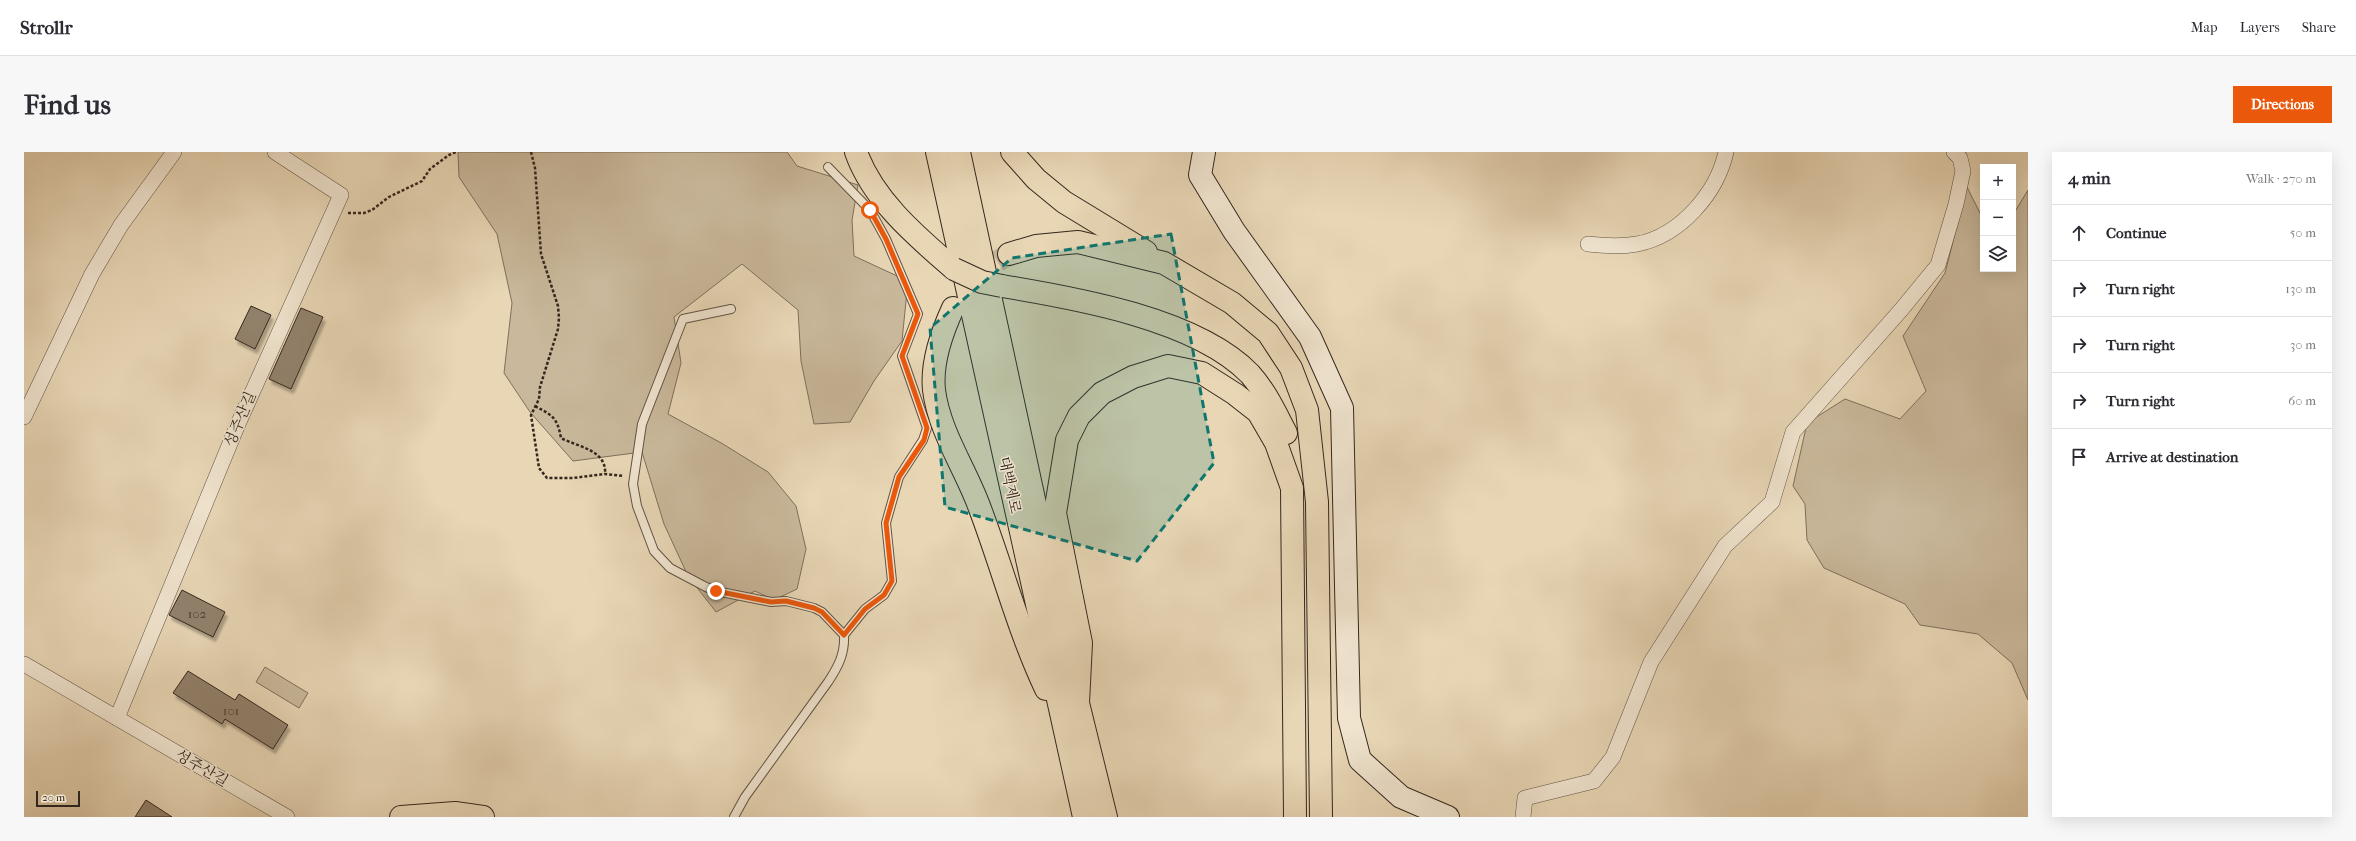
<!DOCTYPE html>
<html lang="en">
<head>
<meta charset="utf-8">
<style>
  :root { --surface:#fff; --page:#f7f7f7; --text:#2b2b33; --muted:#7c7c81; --line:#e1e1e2; --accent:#ea580c }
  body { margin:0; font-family:"IM FELL French Canon","Noto Serif KR",serif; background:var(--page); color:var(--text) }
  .controls { position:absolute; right:12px; top:12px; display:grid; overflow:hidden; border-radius:0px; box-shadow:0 4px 16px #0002 }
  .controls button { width:36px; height:36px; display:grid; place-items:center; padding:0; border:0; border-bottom:1px solid var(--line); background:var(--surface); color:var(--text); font:20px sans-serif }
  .scale { position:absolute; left:12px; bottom:10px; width:44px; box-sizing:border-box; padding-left:4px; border:2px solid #34271e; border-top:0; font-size:11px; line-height:14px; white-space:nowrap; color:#34271e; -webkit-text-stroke:3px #f0e4cf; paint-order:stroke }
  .stop { position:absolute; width:12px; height:12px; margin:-9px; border:3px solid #ea580c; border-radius:50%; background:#fff }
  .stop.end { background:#ea580c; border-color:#fff; box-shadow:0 1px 4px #0008 }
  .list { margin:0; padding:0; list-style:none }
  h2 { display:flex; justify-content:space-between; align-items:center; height:52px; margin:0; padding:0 16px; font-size:17px }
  h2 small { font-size:13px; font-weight:400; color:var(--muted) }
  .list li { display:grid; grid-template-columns:26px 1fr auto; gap:12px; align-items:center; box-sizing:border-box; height:56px; padding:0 16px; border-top:1px solid var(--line) }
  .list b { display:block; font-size:15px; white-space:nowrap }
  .list em { font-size:13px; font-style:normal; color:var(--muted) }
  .icon { flex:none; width:22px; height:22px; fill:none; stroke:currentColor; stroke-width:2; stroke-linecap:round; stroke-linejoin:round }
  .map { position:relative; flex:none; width:2004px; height:665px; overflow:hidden; border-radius:0px }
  header { display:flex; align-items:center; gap:24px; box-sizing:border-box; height:56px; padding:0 20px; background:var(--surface); border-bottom:1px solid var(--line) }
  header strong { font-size:19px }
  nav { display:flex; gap:22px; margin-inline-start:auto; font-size:14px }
  .intro { display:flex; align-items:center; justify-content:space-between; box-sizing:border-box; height:96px; padding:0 24px }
  h1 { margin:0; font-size:28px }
  .button { padding:10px 18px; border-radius:0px; background:var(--accent); color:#fff; font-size:14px; font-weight:700 }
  main { display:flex; gap:24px; padding:0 24px }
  aside { flex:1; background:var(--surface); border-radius:0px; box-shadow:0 4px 16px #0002 }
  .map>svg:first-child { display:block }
  .green { fill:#c9b89b; stroke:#7e705c }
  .building { fill:#92826d; stroke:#34271e; filter:url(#shadow) }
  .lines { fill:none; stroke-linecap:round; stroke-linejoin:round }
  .highway-tunnel { stroke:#c4b397; stroke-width:22; stroke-dasharray:22 11; stroke-linecap:butt }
  .lane-casing { stroke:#615344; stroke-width:10 }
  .street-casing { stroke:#615344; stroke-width:16 }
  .secondary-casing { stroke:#34271e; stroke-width:24 }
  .primary-casing { stroke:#34271e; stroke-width:24 }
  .highway-casing { stroke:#34271e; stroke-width:24 }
  .path { stroke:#34271e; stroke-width:2.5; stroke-dasharray:3 2; stroke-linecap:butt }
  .lane { stroke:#f0e4cf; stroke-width:8 }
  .street { stroke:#f0e4cf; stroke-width:15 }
  .secondary { stroke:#f0e4cf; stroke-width:22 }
  .primary { stroke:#e8d6b5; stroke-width:22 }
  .highway { stroke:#e8d6b5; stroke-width:22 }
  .highway-bridge-casing { stroke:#34271e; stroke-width:24; stroke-linecap:butt }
  .highway-bridge { stroke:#e8d6b5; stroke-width:22 }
  .route { stroke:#ea580c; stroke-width:5 }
  .marked { fill:#0f766e; fill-opacity:0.2; stroke:#0f766e; stroke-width:3; stroke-dasharray:8 5; stroke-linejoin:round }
  .labels { text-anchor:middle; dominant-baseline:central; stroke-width:3; stroke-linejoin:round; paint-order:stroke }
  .number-label { font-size:13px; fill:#4c3e32 }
  .street-label { font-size:15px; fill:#34271e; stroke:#f0e4cf }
</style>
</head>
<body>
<header>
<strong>Strollr</strong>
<nav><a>Map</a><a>Layers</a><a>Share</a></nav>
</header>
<div class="intro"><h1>Find us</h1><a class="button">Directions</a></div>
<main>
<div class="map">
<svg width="2004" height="665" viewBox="0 0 2004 665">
  <defs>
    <filter id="shadow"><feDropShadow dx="2.5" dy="4.5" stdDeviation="1" flood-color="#0004"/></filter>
  </defs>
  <rect width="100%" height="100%" fill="#e8d6b5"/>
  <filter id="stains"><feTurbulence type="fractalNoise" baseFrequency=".005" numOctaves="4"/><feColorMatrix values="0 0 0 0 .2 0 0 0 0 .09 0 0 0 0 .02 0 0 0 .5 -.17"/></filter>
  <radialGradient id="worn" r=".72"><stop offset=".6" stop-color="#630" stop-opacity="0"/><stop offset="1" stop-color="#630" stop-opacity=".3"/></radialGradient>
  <g class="green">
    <polygon points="434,0 763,0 773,14 834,33 828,68 830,104 884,129 878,189 850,229 826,270 790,272 777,209 774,158 718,112 650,165 657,211 644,262 699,292 744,320 772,354 782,397 773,437 750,448 731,439 692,460 664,424 640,372 618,300 549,309 506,260 480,221 488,151 473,82 435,25"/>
    <polygon points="1943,35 1959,67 1959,117 1989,117 1989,63 2004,38 2004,548 1988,511 1954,482 1896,473 1881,452 1800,416 1783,388 1781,352 1769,334 1783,271 1821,247 1876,267 1902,239 1879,184 1921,121"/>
    <polygon points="241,515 284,541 275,556 232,530"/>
  </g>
  <g class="building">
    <polygon points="227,154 247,163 231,197 211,187"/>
    <polygon points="277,156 299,165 267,237 245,227"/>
    <polygon points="158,438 201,460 189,485 145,463"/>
    <polygon points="164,519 211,548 215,542 264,573 249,597 201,567 198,572 149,541"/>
    <polygon points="122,648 148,665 111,665"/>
  </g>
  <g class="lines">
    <polyline class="highway-tunnel" points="949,131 957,120 985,102"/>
    <g class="lane-casing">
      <g id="lane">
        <polyline points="804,15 846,58 862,87 894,162 878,204 903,276 899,288 875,325 862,371 868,429 860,443 841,457 820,483"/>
        <path d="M707,157L659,167L618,272L609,332L613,354L630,399L646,416L682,435L692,439L747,450L762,449L790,456L798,460L820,483C821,502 814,515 804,530L721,645L710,665"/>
      </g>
    </g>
    <g class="street-casing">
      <g id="street">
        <path d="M1564,92C1581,94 1596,95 1613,92C1656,84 1693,41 1702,0"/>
        <polyline points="0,265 68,122 97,73 150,0"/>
        <polyline points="0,512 263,665"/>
        <polyline points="93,566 214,272 317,43 251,0"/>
        <polyline points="1499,665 1501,646 1570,629 1589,605 1627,510 1701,394 1748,350 1769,280 1877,158 1914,113 1932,52 1939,19 1936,6 1930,0"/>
      </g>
    </g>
    <g class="secondary-casing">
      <polyline id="secondary" points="1180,0 1176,23 1210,79 1286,185 1318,256 1325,566 1336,608 1377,645 1424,665"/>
    </g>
    <g class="primary-casing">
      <polyline id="primary" points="377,665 431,661 459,665"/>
    </g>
    <g class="highway-casing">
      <g id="highway">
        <path d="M832,0C849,48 892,84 930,117"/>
        <polyline points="913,0 1060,665"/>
        <polyline points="935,0 1054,551 1082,665"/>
        <polyline points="988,0 1012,27 1040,50 1122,100"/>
        <polyline points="985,102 1012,94 1054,90 1140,111 1208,151 1244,181 1267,216 1283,258 1293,350 1297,665"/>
        <path d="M978,134C1051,146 1173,167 1226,222C1242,240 1251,260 1262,281"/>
        <path d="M929,156C918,180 907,210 910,238C915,279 941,316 955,354C978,414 994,478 1022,537"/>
        <polyline points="1054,551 1057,491 1031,361 1043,288 1055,264 1078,241 1109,225 1144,214 1178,221 1211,242 1234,260 1252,291 1268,336 1271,665"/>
      </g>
    </g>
    <g class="path">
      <polyline points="507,0 511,16 517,102 534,154 535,166 534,177 516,235 515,247 507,263 515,316 523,326 549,326 581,322 600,324"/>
      <polyline points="324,61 340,61 348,58 365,45 398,29 406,17 425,3 432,0"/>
      <path d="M511,254C529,264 533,265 537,286C554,295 583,298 581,322"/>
    </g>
    <use href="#lane" class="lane"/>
    <use href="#street" class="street"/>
    <use href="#secondary" class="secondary"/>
    <use href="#primary" class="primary"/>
    <use href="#highway" class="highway"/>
    <g class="highway-bridge-casing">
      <polyline id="highway-bridge" points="930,117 958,130 978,134"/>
    </g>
    <use href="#highway-bridge" class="highway-bridge"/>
  </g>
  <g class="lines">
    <polyline class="route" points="692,439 747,450 762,449 790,456 798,460 820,483 841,457 860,443 868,429 862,371 875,325 900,288 903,276 878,204 894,162 862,87 846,58"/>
  </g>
  <path class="marked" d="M1147,82L1190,311L1113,409L921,355L906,176L988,106Z"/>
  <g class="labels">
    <g class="number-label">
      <text x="173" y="461">102</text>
      <text x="207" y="558">101</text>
    </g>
    <g class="street-label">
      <text transform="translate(216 267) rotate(-67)">성주산길</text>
      <text transform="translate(986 333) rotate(78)">대백제로</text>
      <text transform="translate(178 616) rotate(30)">성주산길</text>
    </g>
  </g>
  <rect width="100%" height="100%" filter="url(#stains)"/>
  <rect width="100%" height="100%" fill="url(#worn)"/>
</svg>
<div class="controls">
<button>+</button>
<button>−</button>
<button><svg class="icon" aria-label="layers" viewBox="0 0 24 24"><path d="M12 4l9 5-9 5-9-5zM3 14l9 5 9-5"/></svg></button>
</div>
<div class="scale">20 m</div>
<div class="stop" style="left:846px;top:58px"></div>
<div class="stop end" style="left:692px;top:439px"></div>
</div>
<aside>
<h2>4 min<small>Walk · 270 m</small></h2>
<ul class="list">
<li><svg class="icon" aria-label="ahead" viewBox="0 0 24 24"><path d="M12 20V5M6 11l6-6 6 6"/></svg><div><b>Continue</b></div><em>50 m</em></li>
<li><svg class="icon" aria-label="right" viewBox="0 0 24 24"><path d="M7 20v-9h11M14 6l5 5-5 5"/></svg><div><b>Turn right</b></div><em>130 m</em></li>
<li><svg class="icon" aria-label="right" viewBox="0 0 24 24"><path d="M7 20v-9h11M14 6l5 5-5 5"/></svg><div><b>Turn right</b></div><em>30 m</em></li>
<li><svg class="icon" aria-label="right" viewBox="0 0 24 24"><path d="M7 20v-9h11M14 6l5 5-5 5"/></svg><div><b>Turn right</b></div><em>60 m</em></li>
<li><svg class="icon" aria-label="arrive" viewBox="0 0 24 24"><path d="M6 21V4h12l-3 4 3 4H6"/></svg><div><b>Arrive at destination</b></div></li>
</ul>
</aside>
</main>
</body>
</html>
